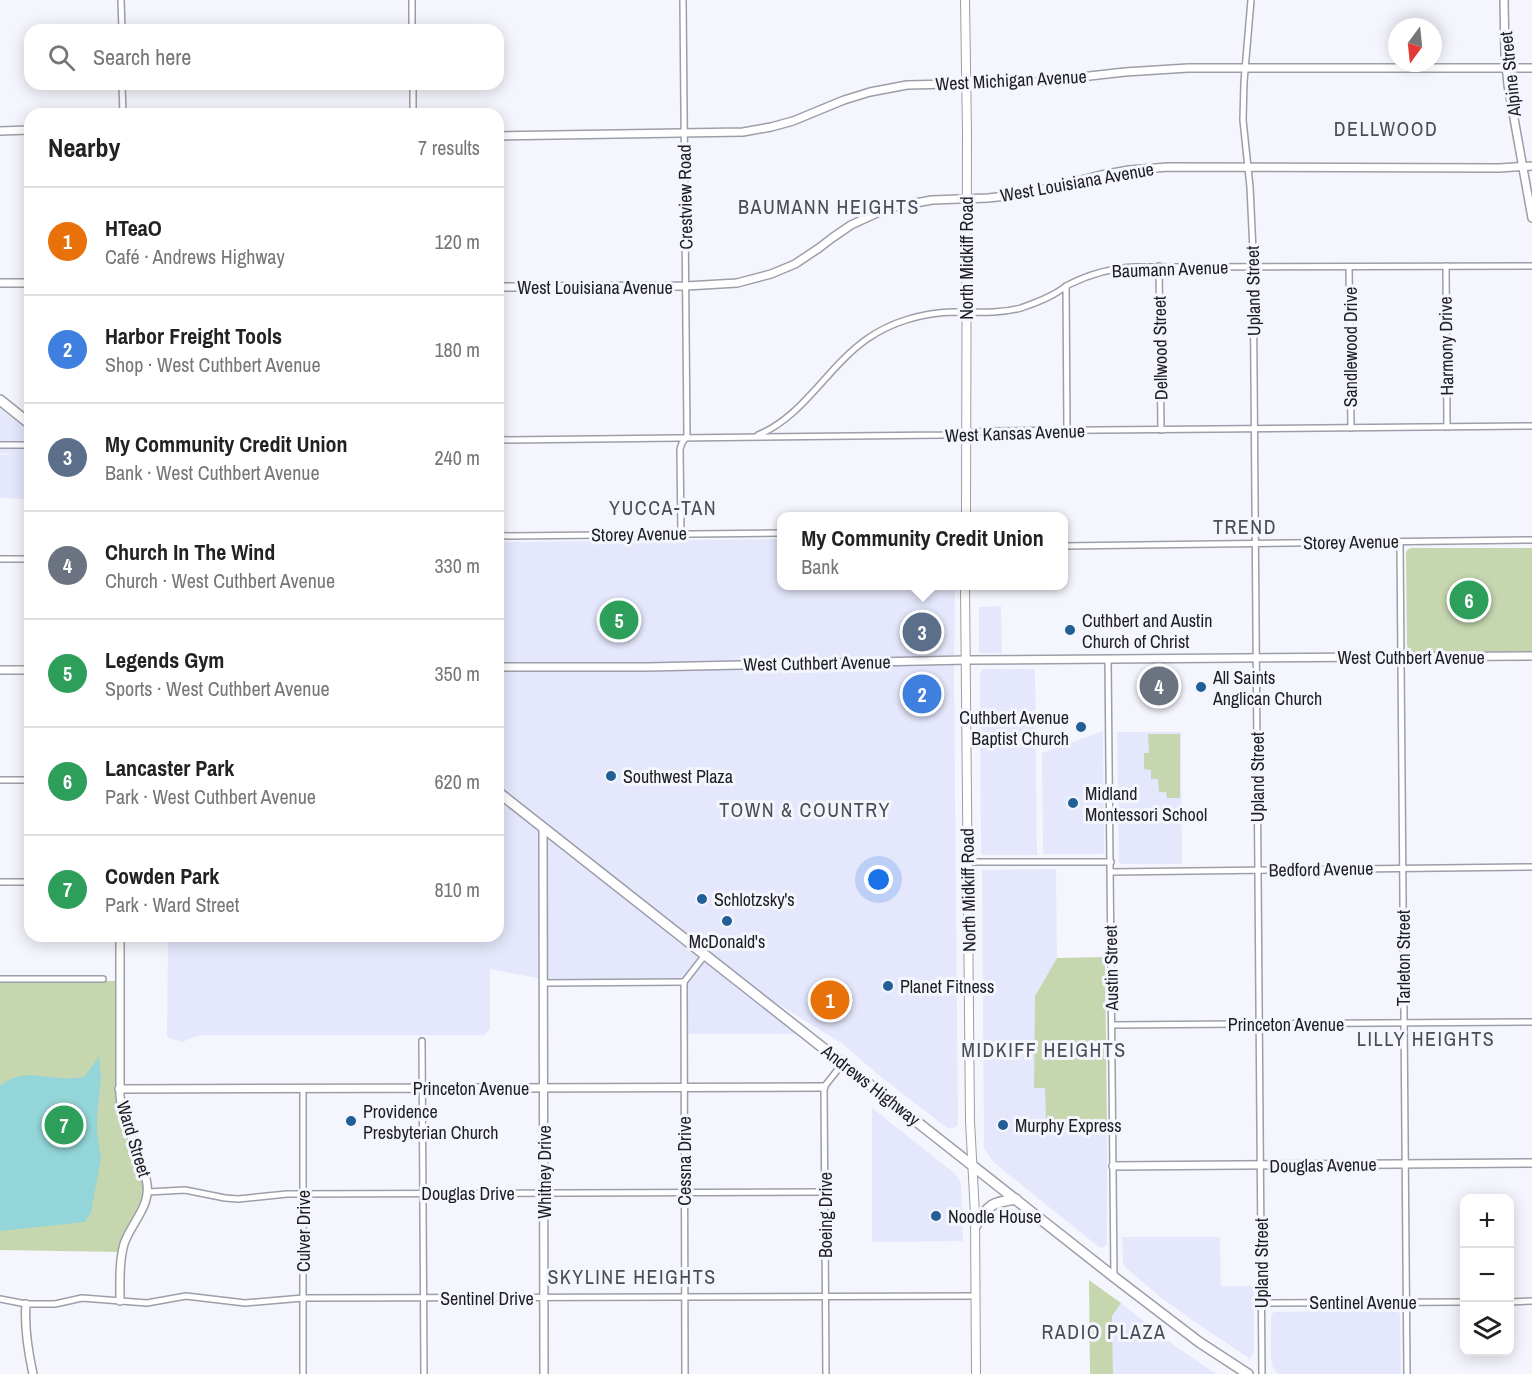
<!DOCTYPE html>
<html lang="en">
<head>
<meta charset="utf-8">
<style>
  :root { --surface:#fff; --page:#f2f2f2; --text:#222; --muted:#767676; --line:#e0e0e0; --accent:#db2777 }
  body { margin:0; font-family:"Archivo Narrow",sans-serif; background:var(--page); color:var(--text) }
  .controls { position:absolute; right:18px; bottom:18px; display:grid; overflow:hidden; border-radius:12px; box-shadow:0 3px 15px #0003 }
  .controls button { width:54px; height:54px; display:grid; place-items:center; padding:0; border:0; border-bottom:2px solid var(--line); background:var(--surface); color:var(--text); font:30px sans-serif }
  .compass { position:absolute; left:1388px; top:18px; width:54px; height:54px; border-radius:50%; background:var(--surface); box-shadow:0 3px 15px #0003; rotate:195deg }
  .you { position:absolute; left:879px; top:880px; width:21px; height:21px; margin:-15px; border:4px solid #fff; border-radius:50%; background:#1a73e8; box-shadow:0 0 0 9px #1a73e833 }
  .badge { display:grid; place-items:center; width:39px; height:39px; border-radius:50%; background:var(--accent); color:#fff; font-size:20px; font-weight:700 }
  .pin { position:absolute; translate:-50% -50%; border:3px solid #fff; box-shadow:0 2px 6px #0006 }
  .popup { position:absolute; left:777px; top:512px; width:291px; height:78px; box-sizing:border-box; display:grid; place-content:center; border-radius:12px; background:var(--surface); filter:drop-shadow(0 2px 4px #0005); font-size:20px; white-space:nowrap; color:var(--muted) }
  .popup b { font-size:22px; color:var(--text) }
  .popup::after { content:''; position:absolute; left:50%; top:100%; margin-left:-12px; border:12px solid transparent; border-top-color:var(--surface) }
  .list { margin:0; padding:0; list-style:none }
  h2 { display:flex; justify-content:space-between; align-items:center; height:78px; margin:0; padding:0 24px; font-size:26px }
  h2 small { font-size:20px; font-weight:400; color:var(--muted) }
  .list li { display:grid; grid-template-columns:39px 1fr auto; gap:18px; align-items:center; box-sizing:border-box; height:108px; padding:0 24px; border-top:2px solid var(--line) }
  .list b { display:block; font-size:22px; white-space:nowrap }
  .list p { margin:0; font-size:20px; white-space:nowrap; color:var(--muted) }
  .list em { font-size:20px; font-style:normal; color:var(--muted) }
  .icon { flex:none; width:33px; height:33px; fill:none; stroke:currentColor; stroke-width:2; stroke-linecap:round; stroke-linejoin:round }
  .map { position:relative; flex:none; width:1532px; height:1374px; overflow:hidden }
  .search { position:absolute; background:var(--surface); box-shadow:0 3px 15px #0003; left:24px; top:24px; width:480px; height:66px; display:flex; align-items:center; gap:15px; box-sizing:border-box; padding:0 21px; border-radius:18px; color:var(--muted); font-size:22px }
  .panel { position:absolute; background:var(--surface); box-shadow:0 3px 15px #0003; left:24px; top:108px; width:480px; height:834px; border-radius:18px }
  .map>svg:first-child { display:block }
  .built { fill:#e5e8fc }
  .green { fill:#c6d7af }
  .water { fill:#93d5d8 }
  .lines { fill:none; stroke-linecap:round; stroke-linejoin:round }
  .minor-casing { stroke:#9c9ea9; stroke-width:8 }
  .tertiary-casing { stroke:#9c9ea9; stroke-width:10 }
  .secondary-casing { stroke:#9c9ea9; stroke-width:10 }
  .primary-casing { stroke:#9c9ea9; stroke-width:12 }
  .minor { stroke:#fff; stroke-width:5 }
  .tertiary { stroke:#fff; stroke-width:7 }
  .secondary { stroke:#fff; stroke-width:8 }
  .primary { stroke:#fff; stroke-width:9 }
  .poi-dot { fill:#225f96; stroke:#f5f6fd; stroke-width:2 }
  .labels { text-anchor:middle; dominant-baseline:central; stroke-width:6; stroke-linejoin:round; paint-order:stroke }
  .street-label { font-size:18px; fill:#1d1e22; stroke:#f5f6fd }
  .poi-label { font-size:18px; fill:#1d1e22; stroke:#f5f6fd; text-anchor:start }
  .neighbourhood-label { font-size:20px; letter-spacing:1.5px; fill:#4a4c56; stroke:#f5f6fd }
</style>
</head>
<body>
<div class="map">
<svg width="1532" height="1374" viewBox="0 0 1532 1374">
  <rect width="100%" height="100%" fill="#f5f6fd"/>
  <g class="built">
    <polygon points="0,409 30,432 30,499 0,498 0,455 16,454 0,453"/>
    <polygon points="781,539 781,586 955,586 954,670 958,1125 954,1128 947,1128 876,1073 843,1044 732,976 801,1034 684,1034 683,983 543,982 542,979 490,969 490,1029 484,1035 200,1035 182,1042 167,1037 168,936 498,936 498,542"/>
    <polygon points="1001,606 1002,653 982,653 979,651 979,607"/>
    <polygon points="983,669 1035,669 1037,855 983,855 981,853 980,673"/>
    <polygon points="1103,731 1104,853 1101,854 1043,854 1042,753"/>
    <polygon points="1117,732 1181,732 1182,864 1121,864 1119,862"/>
    <polygon points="1056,869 1057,958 1035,996 1035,1088 1045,1088 1046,1126 1107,1125 1107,1244 1104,1247 1099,1247 993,1162 984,1148 982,870"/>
    <polygon points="872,1108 953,1172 958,1178 961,1183 963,1241 872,1242"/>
    <polygon points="1122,1237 1220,1237 1221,1286 1254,1286 1254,1352 1250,1359 1192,1320 1159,1296 1125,1267 1123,1263"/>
    <polygon points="1121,1303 1175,1346 1216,1374 1113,1374 1112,1316"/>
    <polygon points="1396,1310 1400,1314 1401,1374 1278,1374 1273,1368 1271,1359 1271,1315 1274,1312"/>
  </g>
  <g class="green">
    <polygon points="1411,548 1532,548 1532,651 1411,652 1409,651 1407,646 1406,553 1407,550"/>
    <polygon points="1148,734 1180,734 1180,798 1167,798 1166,792 1159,792 1158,779 1151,779 1151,770 1144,769 1144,753 1149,753"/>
    <polygon points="1105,957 1107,1125 1046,1126 1045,1088 1034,1088 1035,996 1057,958"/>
    <polygon points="0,981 120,981 120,1096 148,1189 121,1252 0,1250"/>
    <polygon points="1089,1280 1121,1303 1112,1316 1113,1374 1090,1374"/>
  </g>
  <path class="water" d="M99,1057L101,1079L97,1116V1133L101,1158L91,1212L85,1222L0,1231V1086C22,1069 35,1077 60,1078C68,1079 76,1078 84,1077Z"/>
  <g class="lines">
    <g class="minor-casing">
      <g id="minor">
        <polyline points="121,0 122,30"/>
        <polyline points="412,0 412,30"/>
        <polyline points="1251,0 1244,82 1243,120 1250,187 1253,251 1262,1374"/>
        <polyline points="122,84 123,114"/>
        <polyline points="413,84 413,114"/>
        <polyline points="1159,266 1161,430"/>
        <polyline points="1446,266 1447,427"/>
        <polyline points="1349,267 1351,428"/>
        <polyline points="1066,286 1067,430"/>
        <path d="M758,435C804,416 827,367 867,339C891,322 922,313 952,312C975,312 998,314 1021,308C1032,304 1044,300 1054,294C1060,291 1064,287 1070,284C1090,274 1113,268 1135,267L1532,266"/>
        <polyline points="498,440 942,435 986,431 1532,426"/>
        <polyline points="0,445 30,445"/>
        <polyline points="681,534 680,449 682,443 687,436 683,0"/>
        <polyline points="498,536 781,533"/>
        <polyline points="1400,542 1407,1374"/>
        <polyline points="1063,546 1532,540"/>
        <polyline points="0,559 30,559"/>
        <polyline points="1108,660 1114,1276"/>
        <polyline points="0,780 30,780"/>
        <polyline points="967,862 1111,862"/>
        <polyline points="1111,872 1532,867"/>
        <polyline points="0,882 30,882"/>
        <polyline points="0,979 103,979"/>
        <polyline points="543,983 684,982"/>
        <polyline points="1112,1025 1532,1022"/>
        <polyline points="422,1041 424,1374"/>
        <polyline points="303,1089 303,1374"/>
        <polyline points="148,1192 185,1190 225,1198 238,1199 287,1194 824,1192"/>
        <polyline points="0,1299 26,1304 55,1304 82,1298 147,1303 186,1296 245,1303 303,1298 976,1296"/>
        <polyline points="1510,1302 1532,1301"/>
        <polyline points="1262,1303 1464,1302"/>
        <polyline points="685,1374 684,982 705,955"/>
        <polyline points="826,1374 824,1087 843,1063"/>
      </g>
    </g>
    <g class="tertiary-casing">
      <g id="tertiary">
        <polyline points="1504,0 1505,54 1508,85 1532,218"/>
        <polyline points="0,131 30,130"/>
        <polyline points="498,136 743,132 771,127 793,121 844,100 870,92 907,85 1036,82 1125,72 1188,68 1532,68"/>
        <polyline points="0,283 30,283"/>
        <polyline points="498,287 686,286 737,283 771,274 795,264 819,248 832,238 851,225 888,208 932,200 988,198 1024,194 1101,175 1129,170 1168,167 1499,168 1532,166"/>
        <polyline points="498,667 647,667 966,660 1532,656"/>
        <polyline points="0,670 30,670"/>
        <polyline points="543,827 544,1374"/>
        <polyline points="119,1089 824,1087"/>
        <polyline points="1113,1166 1532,1163"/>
        <path d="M120,1301C120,1282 119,1262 124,1244C132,1221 153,1205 146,1179L122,1110L120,1096V936"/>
        <path d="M26,1304C24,1328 28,1351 33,1374"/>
      </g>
    </g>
    <g class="secondary-casing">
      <g id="secondary">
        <polyline points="965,0 967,133 966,516"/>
        <polyline points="965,586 970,1121 975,1214 976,1374"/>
      </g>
    </g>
    <g class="primary-casing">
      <g id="primary">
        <polyline points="0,400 30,424"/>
        <polyline points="498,792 1114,1277 1199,1342 1248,1374"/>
        <path d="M976,1225C990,1204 990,1203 1016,1199"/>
      </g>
    </g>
    <use href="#minor" class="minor"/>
    <use href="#tertiary" class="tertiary"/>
    <use href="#secondary" class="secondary"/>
    <use href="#primary" class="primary"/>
  </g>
  <g class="poi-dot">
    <circle cx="1070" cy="630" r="6"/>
    <circle cx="1201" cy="687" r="6"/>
    <circle cx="1081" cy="727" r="6"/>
    <circle cx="611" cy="776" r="6"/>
    <circle cx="1073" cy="803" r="6"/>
    <circle cx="702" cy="899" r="6"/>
    <circle cx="727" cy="921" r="6"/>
    <circle cx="888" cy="986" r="6"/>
    <circle cx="351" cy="1121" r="6"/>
    <circle cx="1003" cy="1125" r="6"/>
    <circle cx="936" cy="1216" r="6"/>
  </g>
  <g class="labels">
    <g class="street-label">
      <text transform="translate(1510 74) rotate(-96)">Alpine Street</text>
      <text transform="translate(1011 80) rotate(-3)">West Michigan Avenue</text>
      <text transform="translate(1077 182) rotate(-10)">West Louisiana Avenue</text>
      <text transform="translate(685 197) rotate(-91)">Crestview Road</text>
      <text transform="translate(966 258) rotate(-90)">North Midkiff Road</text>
      <text transform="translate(1170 269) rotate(-2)">Baumann Avenue</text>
      <text x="595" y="287">West Louisiana Avenue</text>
      <text transform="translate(1253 291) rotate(-91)">Upland Street</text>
      <text transform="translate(1446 346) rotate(-91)">Harmony Drive</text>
      <text transform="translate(1350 347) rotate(-90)">Sandlewood Drive</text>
      <text transform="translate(1160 348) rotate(-91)">Dellwood Street</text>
      <text transform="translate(1015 433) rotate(-2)">West Kansas Avenue</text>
      <text transform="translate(639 534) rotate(-1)">Storey Avenue</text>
      <text transform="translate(1351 542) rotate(-1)">Storey Avenue</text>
      <text x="1411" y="657">West Cuthbert Avenue</text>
      <text transform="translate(817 663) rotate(-1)">West Cuthbert Avenue</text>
      <text transform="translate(1257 777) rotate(-90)">Upland Street</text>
      <text transform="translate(1321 869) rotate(-1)">Bedford Avenue</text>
      <text transform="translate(968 890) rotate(-91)">North Midkiff Road</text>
      <text transform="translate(1403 958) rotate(-90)">Tarleton Street</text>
      <text transform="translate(1111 968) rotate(-91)">Austin Street</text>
      <text x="1286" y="1024">Princeton Avenue</text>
      <text transform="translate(871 1085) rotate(38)">Andrews Highway</text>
      <text x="471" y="1088">Princeton Avenue</text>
      <text transform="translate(134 1139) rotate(73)">Ward Street</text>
      <text transform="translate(684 1161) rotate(-90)">Cessna Drive</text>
      <text transform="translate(1323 1165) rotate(-1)">Douglas Avenue</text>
      <text transform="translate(544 1172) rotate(-90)">Whitney Drive</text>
      <text x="468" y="1193">Douglas Drive</text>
      <text transform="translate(825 1215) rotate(-90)">Boeing Drive</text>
      <text transform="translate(303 1231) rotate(-90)">Culver Drive</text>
      <text transform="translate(1261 1263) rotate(-90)">Upland Street</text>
      <text x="487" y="1298">Sentinel Drive</text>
      <text x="1363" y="1302">Sentinel Avenue</text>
    </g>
    <g class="poi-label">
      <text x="1082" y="620">Cuthbert and Austin<tspan x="1082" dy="21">Church of Christ</tspan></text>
      <text x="1213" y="677">All Saints<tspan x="1213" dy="21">Anglican Church</tspan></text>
      <text x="1069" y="717" text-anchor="end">Cuthbert Avenue<tspan x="1069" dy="21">Baptist Church</tspan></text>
      <text x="623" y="776">Southwest Plaza</text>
      <text x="1085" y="793">Midland<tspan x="1085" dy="21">Montessori School</tspan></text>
      <text x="714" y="899">Schlotzsky's</text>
      <text x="727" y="941" text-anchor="middle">McDonald's</text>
      <text x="900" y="986">Planet Fitness</text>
      <text x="363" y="1111">Providence<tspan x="363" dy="21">Presbyterian Church</tspan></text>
      <text x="1015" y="1125">Murphy Express</text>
      <text x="948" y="1216">Noodle House</text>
    </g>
    <g class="neighbourhood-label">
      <text x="1386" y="128">DELLWOOD</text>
      <text x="829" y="206">BAUMANN HEIGHTS</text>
      <text x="663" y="507">YUCCA-TAN</text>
      <text x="1245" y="526">TREND</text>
      <text x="805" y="809">TOWN &amp; COUNTRY</text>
      <text x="1426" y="1038">LILLY HEIGHTS</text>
      <text x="1044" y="1049">MIDKIFF HEIGHTS</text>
      <text x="632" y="1276">SKYLINE HEIGHTS</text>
      <text x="1104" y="1331">RADIO PLAZA</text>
    </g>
  </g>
</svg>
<div class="controls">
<button>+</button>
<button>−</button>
<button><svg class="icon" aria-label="layers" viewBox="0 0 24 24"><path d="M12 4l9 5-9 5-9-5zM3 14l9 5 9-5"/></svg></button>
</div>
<svg class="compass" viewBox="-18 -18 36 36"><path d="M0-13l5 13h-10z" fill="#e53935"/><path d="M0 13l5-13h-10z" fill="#767676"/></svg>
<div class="you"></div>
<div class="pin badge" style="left:830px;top:1000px;background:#e8710a">1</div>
<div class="pin badge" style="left:922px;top:694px;background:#3f7fe0">2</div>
<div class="pin badge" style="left:922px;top:632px;background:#5c6f8a">3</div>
<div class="popup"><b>My Community Credit Union</b>Bank</div>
<div class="pin badge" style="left:1159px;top:686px;background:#6b7280">4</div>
<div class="pin badge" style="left:619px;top:620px;background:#2e9e5b">5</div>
<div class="pin badge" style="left:1469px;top:600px;background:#2e9e5b">6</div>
<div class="pin badge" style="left:64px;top:1125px;background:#2e9e5b">7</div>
<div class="search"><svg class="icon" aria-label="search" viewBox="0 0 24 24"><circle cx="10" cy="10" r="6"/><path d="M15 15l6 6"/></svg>Search here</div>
<section class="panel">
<h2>Nearby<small>7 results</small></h2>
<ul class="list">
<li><span class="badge" style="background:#e8710a">1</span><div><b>HTeaO</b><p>Café · Andrews Highway</p></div><em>120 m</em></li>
<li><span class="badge" style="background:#3f7fe0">2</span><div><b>Harbor Freight Tools</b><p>Shop · West Cuthbert Avenue</p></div><em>180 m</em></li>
<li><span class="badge" style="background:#5c6f8a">3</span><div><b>My Community Credit Union</b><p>Bank · West Cuthbert Avenue</p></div><em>240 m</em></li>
<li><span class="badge" style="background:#6b7280">4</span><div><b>Church In The Wind</b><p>Church · West Cuthbert Avenue</p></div><em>330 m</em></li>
<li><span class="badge" style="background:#2e9e5b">5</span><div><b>Legends Gym</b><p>Sports · West Cuthbert Avenue</p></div><em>350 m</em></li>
<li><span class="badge" style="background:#2e9e5b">6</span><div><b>Lancaster Park</b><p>Park · West Cuthbert Avenue</p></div><em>620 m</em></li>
<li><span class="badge" style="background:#2e9e5b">7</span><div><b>Cowden Park</b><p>Park · Ward Street</p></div><em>810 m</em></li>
</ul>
</section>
</div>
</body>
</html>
